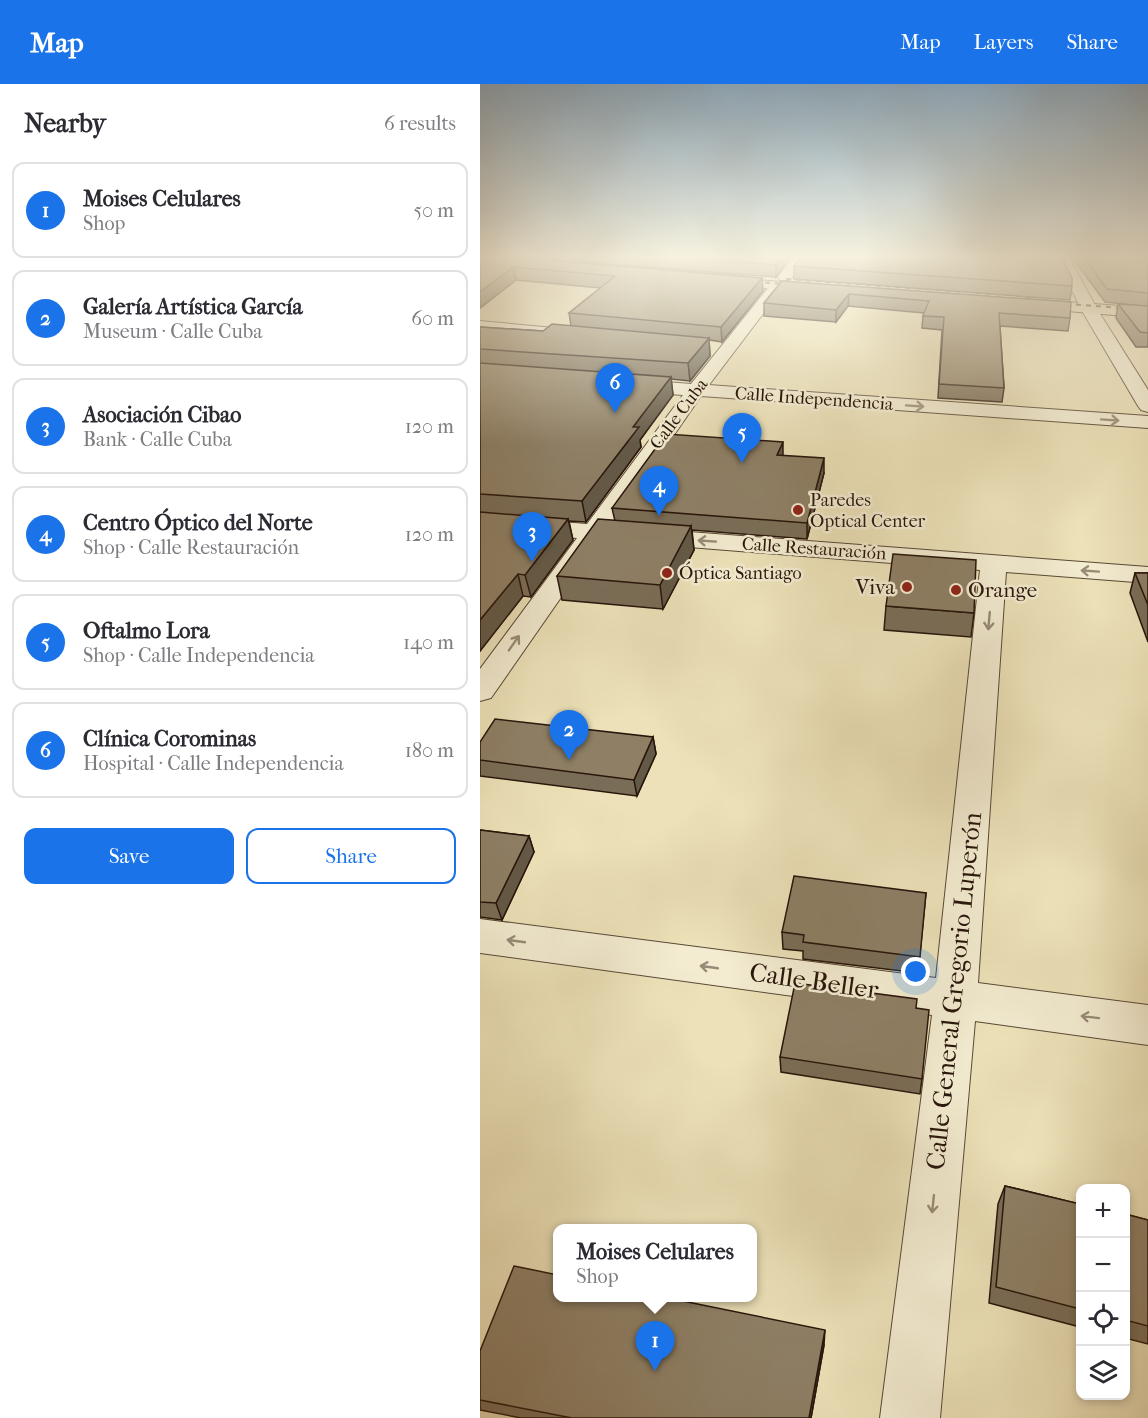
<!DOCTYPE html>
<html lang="en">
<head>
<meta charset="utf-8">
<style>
  :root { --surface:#fff; --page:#f2f2f3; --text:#2b2b33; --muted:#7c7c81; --line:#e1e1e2; --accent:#1a73e8 }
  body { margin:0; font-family:"IM FELL French Canon",serif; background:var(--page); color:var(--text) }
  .controls { position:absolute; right:18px; bottom:18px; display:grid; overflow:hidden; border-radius:12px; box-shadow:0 3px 9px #0003 }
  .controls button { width:54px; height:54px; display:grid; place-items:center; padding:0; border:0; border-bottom:2px solid var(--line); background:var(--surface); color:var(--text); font:30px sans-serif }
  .you { position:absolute; left:436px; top:888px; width:21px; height:21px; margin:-15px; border:4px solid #fff; border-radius:50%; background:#1a73e8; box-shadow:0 0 0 9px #1a73e833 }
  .badge { display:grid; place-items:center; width:39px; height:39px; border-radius:50%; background:var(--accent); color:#fff; font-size:20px; font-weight:700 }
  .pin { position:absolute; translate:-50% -50px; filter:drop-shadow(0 2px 3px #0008) }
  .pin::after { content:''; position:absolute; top:32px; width:21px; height:18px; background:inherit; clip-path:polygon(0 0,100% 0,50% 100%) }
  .popup { position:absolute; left:73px; top:1140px; width:204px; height:78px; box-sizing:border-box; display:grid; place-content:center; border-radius:12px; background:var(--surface); filter:drop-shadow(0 2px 4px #0005); font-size:20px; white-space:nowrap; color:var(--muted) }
  .popup b { font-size:22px; color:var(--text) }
  .popup::after { content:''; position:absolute; left:50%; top:100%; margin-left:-12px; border:12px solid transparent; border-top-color:var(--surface) }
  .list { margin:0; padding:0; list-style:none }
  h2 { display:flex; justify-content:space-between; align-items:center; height:78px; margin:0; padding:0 24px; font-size:26px }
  h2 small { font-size:20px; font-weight:400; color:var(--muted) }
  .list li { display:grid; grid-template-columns:39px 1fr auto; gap:18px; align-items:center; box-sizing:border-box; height:96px; margin:0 12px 12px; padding:0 12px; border:2px solid var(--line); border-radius:12px }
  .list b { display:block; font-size:22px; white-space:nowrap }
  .list p { margin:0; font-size:20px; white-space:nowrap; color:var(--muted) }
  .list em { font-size:20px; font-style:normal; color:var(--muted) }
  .actions { display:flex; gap:12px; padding:18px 24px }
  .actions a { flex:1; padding:14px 0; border:2px solid var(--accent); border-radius:12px; text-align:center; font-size:21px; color:var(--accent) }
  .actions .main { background:var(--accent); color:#fff }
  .icon { flex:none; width:33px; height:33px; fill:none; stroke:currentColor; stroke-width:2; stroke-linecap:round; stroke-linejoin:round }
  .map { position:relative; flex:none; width:668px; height:1334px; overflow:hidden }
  header { display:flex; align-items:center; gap:36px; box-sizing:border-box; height:84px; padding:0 30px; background:var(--accent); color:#fff }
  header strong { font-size:28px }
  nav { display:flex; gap:33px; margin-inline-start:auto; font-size:21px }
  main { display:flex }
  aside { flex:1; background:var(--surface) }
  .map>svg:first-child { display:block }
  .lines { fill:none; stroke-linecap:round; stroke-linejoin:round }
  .minor-casing { stroke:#594836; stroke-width:2 }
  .tertiary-casing { stroke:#594836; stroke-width:2 }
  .primary-casing { stroke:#28150b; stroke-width:2 }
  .minor { fill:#f3ecd1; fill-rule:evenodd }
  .tertiary { fill:#f3ecd1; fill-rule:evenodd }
  .primary { fill:#ece1b8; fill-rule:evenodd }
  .rail { stroke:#28150b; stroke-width:2; stroke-dasharray:5 5; stroke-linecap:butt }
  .wall { fill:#7a6d57; stroke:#28150b; stroke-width:1.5 }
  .shaded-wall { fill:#635947; stroke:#28150b; stroke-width:1.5 }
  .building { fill:#8e7f65; stroke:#28150b; stroke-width:1.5 }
  .oneway { stroke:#988b78 }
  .poi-dot { fill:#8f2418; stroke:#f3ecd1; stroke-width:2 }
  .labels { text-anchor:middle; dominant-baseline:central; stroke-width:5; stroke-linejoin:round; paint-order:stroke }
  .far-street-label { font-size:18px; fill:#28150b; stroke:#f3ecd1 }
  .far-poi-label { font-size:18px; fill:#28150b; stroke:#f3ecd1; text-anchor:start }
  .poi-label { font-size:21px; fill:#28150b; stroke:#f3ecd1; text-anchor:end }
  .near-street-label { font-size:26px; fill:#28150b; stroke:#f3ecd1 }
</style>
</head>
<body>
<header>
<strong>Map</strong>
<nav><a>Map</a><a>Layers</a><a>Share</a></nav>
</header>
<main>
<aside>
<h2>Nearby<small>6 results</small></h2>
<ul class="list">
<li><span class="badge">1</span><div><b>Moises Celulares</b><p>Shop</p></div><em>50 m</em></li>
<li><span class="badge">2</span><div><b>Galería Artística García</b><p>Museum · Calle Cuba</p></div><em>60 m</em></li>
<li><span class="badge">3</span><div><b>Asociación Cibao</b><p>Bank · Calle Cuba</p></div><em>120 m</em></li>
<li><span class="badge">4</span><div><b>Centro Óptico del Norte</b><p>Shop · Calle Restauración</p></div><em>120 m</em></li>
<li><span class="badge">5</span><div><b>Oftalmo Lora</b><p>Shop · Calle Independencia</p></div><em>140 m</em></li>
<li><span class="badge">6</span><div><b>Clínica Corominas</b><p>Hospital · Calle Independencia</p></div><em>180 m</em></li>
</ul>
<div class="actions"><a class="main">Save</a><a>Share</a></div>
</aside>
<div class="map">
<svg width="668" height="1334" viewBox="0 0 668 1334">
  <rect width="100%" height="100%" fill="#ece1b8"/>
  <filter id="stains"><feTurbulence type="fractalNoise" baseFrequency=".00333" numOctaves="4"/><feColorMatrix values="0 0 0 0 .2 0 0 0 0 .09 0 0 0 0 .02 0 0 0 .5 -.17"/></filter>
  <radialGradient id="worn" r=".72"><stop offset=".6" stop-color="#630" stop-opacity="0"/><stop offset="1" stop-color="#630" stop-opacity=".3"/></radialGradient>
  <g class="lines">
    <g class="minor-casing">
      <g id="minor">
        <polygon points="587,173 636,173 668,177 668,185 594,177"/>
        <polygon points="297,198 304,202 229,301 668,332 668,344 221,312 131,442 668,483 668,499 526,488 498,899 668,921 668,961 495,937 460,1334 400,1334 452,931 0,869 0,835 456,894 500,486 121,456 11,614 0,617 0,585 97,454 0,446 0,432 107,440 203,311 148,307 141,305 139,301 141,297 148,295 211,300 292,199"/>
        <polygon points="609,220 617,225 668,306 668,328 661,326 658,322 601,225"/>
        <polygon points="0,237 85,245 93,250 85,255 0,247"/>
      </g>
    </g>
    <g class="tertiary-casing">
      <g id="tertiary">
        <polygon points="313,173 328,173 310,196 300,196 298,193"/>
        <polygon points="575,173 589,173 617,225 615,228 603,228"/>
      </g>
    </g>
    <g class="primary-casing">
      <g id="primary">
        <polygon points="238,193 342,201 349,205 342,209 233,200 231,197 233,194"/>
        <polygon points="546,215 668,224 668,234 541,223 538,220 541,217"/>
      </g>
    </g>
    <use href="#minor" class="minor"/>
    <use href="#tertiary" class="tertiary"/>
    <use href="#primary" class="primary"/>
    <g class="rail">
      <polyline points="151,183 273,193"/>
      <polyline points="306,195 569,214"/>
      <polyline points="265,197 316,201"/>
      <polyline points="576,219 668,226"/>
    </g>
  </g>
  <g class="wall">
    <polygon points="0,173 283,207 242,258 229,256 230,272 210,297 191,295 193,311 160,356 161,363 106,438 89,437 93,456 51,513 43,512 0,567 0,243 63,247 91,242 89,229 121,204 36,196 0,224"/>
    <polygon points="35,173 310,173 296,193"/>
    <polygon points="598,173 668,173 668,263 656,263 636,234 638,220 663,222 625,218 597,180"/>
    <polygon points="314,182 592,202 590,216 314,195"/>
    <polygon points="302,197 590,234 588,247 520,242 524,304 522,318 458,314 462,246 442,244 443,232 444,229 368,222 356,238 284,232 284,219"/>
    <polygon points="303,372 344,389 327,455 212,446 214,466 183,525 82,516 77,492 135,437 132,424"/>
    <polygon points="655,489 668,489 668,558 650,509"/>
    <polygon points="406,522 494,529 491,553 404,546"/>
    <polygon points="173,653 176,670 157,712 0,692 0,658"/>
    <polygon points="0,746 49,752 54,768 22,836 0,833"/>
    <polygon points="446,809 438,889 323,875 323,867 303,865 302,848"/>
    <polygon points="436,924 442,995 440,1010 301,988 300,973"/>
    <polygon points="525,1102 600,1120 600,1243 509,1219 518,1120"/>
    <polygon points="645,1130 668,1136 668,1260 645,1254"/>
    <polygon points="344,1261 331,1334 41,1334 0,1326 0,1267"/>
  </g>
  <g class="shaded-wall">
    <polygon points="301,173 310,173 296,193 296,181"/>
    <polygon points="33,183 36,196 0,224 0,208"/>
    <polygon points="282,194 283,207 242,258 241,243"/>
    <polygon points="369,210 368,222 356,238 356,226"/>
    <polygon points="229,254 230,272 210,297 208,279"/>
    <polygon points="191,293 193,311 160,356 161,363 106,438 102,417 153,343"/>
    <polygon points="303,358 303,373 297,371"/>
    <polygon points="344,374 344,389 327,455 327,439"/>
    <polygon points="88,435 93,456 51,513 45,491"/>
    <polygon points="211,442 214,466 183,525 180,501"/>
    <polygon points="38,490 43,512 0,567 0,536"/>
    <polygon points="173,653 176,670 157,712 154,696"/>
    <polygon points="49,752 54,768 22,836 16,819"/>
    <polygon points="345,1246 344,1261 331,1334 329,1334"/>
  </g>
  <g class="building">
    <polygon points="0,173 29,173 282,194 241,243 89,229 135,192 33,183 0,208"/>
    <polygon points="198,173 301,173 296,181"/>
    <polygon points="321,173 582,173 592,194 592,202 314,182"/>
    <polygon points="604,173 659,173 668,174 668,209 627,205"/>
    <polygon points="302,197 591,218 590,234 519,229 524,304 459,300 464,233 443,232 449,217 369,210 356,226 284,219"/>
    <polygon points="638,220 668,222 668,249 660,248"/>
    <polygon points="72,240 229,254 208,279 0,265 0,243 63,247"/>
    <polygon points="0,279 191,293 153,343 159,343 102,417 0,410"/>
    <polygon points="186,350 303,358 297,371 344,374 327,439 132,424"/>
    <polygon points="0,428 88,435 45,491 38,490 0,536"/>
    <polygon points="118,435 211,442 180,501 77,492"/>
    <polygon points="413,470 496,476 494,529 406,522"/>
    <polygon points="655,489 668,489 668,521"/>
    <polygon points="15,635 173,653 154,696 0,676 0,658"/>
    <polygon points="0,746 49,752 16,819 0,818"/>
    <polygon points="314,792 446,809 440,873 323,858 324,851 302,848"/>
    <polygon points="315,899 437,915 436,924 449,926 442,995 300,973"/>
    <polygon points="525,1102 600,1120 600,1225 516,1203"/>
    <polygon points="645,1130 668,1136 668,1242 645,1236"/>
    <polygon points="34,1182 78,1191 78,1214 188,1214 345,1246 329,1334 92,1334 0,1316 0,1267"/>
  </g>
  <defs><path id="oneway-shaft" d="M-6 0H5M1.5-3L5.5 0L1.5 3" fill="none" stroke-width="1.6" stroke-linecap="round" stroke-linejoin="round" transform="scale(1.5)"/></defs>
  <g class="oneway">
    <use href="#oneway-shaft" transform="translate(435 322) rotate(4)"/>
    <use href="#oneway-shaft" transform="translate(630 336) rotate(4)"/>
    <use href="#oneway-shaft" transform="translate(227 457) rotate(-176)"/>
    <use href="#oneway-shaft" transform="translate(610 487) rotate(-176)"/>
    <use href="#oneway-shaft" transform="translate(509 537) rotate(95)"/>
    <use href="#oneway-shaft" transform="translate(34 559) rotate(-55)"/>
    <use href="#oneway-shaft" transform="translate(36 857) rotate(-172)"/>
    <use href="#oneway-shaft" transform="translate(229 883) rotate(-172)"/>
    <use href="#oneway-shaft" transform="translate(610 933) rotate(-173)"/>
    <use href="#oneway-shaft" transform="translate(453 1120) rotate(96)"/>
  </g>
  <linearGradient id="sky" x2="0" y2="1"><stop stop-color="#8faabd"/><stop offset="0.48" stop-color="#f6f2df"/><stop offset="1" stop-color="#f6f2df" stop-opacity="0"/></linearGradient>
  <rect width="668" height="360" fill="url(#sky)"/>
  <g class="poi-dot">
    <circle cx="318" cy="426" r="6"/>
    <circle cx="187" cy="489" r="6"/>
    <circle cx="427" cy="503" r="6"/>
    <circle cx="476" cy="506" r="6"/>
  </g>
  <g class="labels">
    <g class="far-street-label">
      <text transform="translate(334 315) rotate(4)">Calle Independencia</text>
      <text transform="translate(199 330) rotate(-53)">Calle Cuba</text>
      <text transform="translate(334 465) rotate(4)">Calle Restauración</text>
    </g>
    <g class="far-poi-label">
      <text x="330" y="416">Paredes<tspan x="330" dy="21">Optical Center</tspan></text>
      <text x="199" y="489">Óptica Santiago</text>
    </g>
    <g class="poi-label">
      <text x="415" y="503">Viva</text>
      <text x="488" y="506" text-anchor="start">Orange</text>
    </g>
    <g class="near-street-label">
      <text transform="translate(334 897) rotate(8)">Calle Beller</text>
      <text transform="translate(474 907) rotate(-84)">Calle General Gregorio Luperón</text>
    </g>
  </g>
  <rect width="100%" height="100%" filter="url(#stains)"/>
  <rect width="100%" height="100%" fill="url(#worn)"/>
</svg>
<div class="controls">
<button>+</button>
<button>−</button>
<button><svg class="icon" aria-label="locate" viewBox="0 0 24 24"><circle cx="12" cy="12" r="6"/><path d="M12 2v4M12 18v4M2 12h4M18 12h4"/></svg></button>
<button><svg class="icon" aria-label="layers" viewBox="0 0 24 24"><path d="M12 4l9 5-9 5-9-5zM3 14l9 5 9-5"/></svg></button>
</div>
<div class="you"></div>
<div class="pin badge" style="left:175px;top:1287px">1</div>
<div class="popup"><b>Moises Celulares</b>Shop</div>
<div class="pin badge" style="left:89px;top:676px">2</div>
<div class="pin badge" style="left:52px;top:478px">3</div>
<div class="pin badge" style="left:179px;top:432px">4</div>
<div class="pin badge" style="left:262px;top:379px">5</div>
<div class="pin badge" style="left:135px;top:329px">6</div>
</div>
</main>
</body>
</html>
